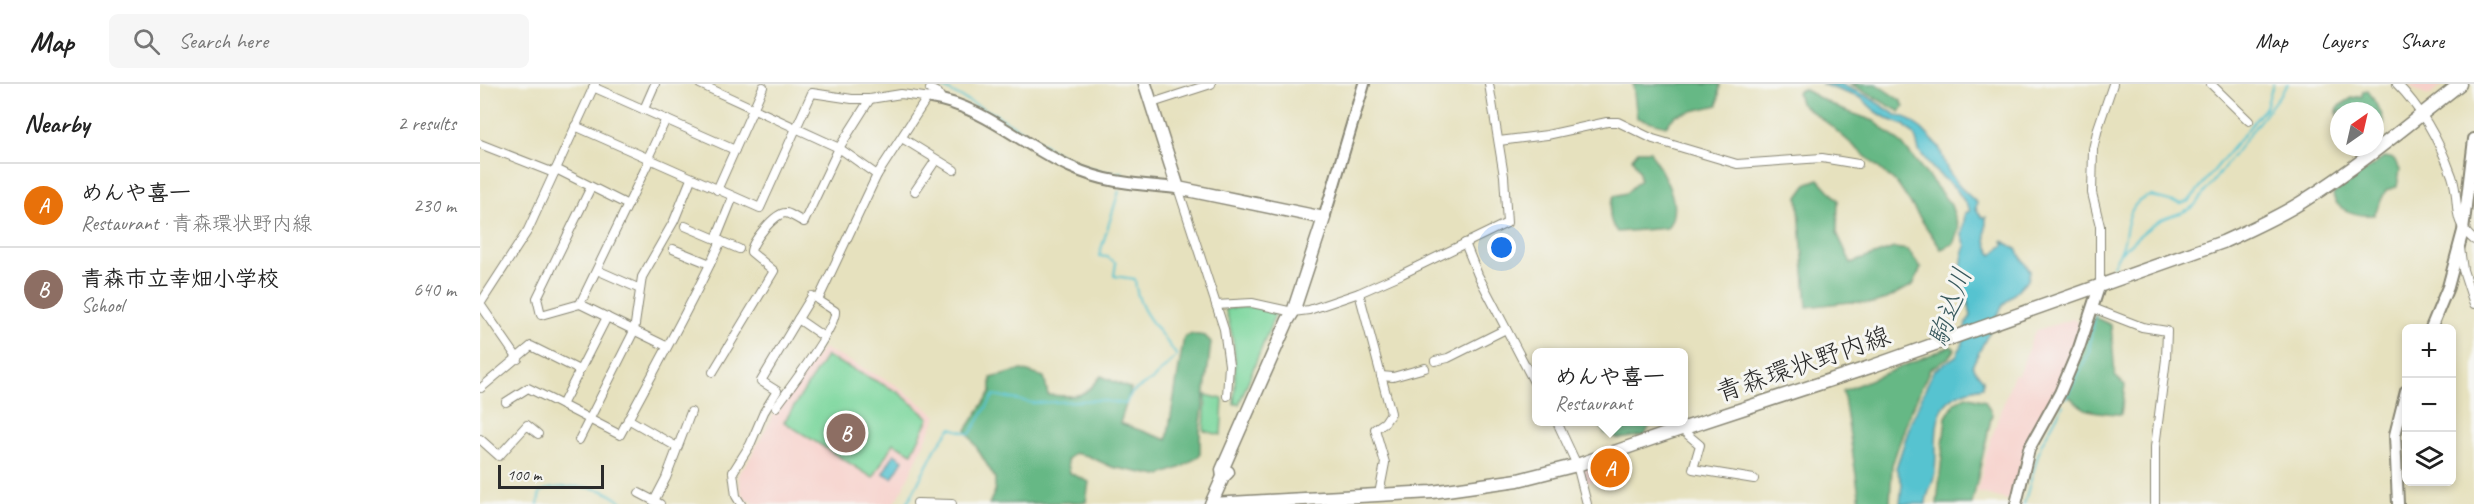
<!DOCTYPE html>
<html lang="en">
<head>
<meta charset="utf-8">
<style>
  :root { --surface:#fff; --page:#f6f6f6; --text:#222; --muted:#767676; --line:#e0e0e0; --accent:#1f6fb2 }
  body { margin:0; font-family:Caveat,"Klee One",sans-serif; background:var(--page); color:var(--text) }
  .controls { position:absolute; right:18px; bottom:18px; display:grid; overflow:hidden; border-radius:9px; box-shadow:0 3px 9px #0003 }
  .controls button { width:54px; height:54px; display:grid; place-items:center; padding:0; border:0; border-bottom:2px solid var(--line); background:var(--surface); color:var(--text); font:30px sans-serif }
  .compass { position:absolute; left:1850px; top:18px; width:54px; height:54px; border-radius:50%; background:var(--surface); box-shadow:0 3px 9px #0003; rotate:34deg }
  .scale { position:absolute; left:18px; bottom:15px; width:106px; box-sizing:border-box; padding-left:6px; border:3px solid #2b2b2b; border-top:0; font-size:16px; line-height:21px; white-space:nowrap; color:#2b2b2b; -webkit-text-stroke:4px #f6f6f2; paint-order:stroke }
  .you { position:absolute; left:1022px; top:164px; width:21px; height:21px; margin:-15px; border:4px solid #fff; border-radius:50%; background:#1a73e8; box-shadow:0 0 0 9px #1a73e833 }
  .badge { display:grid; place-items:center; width:39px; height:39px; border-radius:50%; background:var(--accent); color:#fff; font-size:20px; font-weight:700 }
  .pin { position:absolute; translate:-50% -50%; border:3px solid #fff; box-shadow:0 2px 6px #0006 }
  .popup { position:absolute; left:1052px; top:264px; width:156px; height:78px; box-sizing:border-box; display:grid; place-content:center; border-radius:9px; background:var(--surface); filter:drop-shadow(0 2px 4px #0005); font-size:20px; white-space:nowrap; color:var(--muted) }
  .popup b { font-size:22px; color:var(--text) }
  .popup::after { content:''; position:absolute; left:50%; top:100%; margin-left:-12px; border:12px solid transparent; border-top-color:var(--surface) }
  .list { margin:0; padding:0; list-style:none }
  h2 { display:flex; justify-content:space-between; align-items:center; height:78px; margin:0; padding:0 24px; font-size:26px }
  h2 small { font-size:20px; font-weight:400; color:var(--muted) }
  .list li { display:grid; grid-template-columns:39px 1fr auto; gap:18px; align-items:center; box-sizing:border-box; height:84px; padding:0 24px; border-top:2px solid var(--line) }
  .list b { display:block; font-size:22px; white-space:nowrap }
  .list p { margin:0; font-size:20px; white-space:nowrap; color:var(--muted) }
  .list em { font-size:20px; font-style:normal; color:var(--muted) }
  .icon { flex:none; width:33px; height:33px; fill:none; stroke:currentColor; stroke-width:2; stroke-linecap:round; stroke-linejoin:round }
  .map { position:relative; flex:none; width:1994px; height:420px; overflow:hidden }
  header { display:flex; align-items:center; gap:36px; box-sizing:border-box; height:84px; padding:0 30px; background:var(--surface); border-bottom:2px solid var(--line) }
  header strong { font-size:28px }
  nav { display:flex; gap:33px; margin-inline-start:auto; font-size:21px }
  .search { width:420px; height:54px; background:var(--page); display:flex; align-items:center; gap:15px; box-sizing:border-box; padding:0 21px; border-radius:9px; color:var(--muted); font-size:22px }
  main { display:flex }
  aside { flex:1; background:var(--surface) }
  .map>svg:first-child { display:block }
  .built { fill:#f7d0ca }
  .green { fill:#7dd79e; stroke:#548164; stroke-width:1.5 }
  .forest { fill:#66b885; stroke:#487258; stroke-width:1.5 }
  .water { fill:#57c3d0; stroke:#41777e; stroke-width:1.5 }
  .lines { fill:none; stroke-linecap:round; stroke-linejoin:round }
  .stream { stroke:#57c3d0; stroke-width:2 }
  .minor-casing { stroke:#888674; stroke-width:10 }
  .tertiary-casing { stroke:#888674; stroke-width:14 }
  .primary-casing { stroke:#888674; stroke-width:15 }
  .minor { stroke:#fff; stroke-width:8 }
  .tertiary { stroke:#fff; stroke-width:10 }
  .primary { stroke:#fff; stroke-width:12 }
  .labels { text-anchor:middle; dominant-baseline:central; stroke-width:6; stroke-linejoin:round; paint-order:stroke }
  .street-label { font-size:26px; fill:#2b2b2b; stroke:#f6f6f2 }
  .water-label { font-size:27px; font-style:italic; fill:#38595d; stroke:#f6f6f2 }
</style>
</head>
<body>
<header>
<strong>Map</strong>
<div class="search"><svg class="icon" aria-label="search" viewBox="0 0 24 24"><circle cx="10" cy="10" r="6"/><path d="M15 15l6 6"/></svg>Search here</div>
<nav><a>Map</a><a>Layers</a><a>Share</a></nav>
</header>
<main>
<aside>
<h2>Nearby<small>2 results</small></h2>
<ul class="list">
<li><span class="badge" style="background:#e8710a">A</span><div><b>めんや喜一</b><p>Restaurant · 青森環状野内線</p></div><em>230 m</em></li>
<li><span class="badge" style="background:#8d6e63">B</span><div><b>青森市立幸畑小学校</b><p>School</p></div><em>640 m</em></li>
</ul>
</aside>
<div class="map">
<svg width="1994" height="420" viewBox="0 0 1994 420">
  <rect width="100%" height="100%" fill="#f6f6f2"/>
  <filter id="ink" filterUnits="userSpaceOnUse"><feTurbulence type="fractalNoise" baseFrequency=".0167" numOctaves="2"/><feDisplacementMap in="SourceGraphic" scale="12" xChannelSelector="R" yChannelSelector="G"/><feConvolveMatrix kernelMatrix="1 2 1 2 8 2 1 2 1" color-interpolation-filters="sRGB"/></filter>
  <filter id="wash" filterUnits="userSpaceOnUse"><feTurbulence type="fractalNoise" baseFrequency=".008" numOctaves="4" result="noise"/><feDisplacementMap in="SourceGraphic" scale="24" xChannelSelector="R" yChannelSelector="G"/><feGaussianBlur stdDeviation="1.35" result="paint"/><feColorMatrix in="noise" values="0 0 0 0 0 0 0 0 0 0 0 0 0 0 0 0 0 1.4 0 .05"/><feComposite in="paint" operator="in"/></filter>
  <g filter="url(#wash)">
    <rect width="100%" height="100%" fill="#e6e1be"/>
    <g class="built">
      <polygon points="1931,0 1964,0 1950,11 1945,11 1930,2"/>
      <polygon points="1593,235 1602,241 1582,296 1554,343 1541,377 1532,417 1497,408 1507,366 1534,290 1539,291 1553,251 1557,246"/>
      <polygon points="343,264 416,301 457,332 420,411 413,420 275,420 265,414 261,408 258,390 267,379 293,332"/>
      <polygon points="1138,371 1140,376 1135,394 1105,398 1101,385"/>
    </g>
    <g class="green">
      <path d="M773,222L796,228L759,320H754C756,282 757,261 745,225Z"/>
      <polygon points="346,272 418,308 449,334 432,369 413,359 393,394 304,338"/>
      <polygon points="726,311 743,315 741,351 724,347"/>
    </g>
    <g class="forest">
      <polygon points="1153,0 1240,0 1238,21 1196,31 1186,42 1157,34"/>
      <polygon points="1371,0 1396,0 1421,17 1424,22 1420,28"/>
      <polygon points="1323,5 1360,25 1394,37 1423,61 1471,121 1479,145 1473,160 1461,165 1418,101 1350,41 1320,19 1317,8"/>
      <polygon points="1888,6 1901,29 1904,39 1901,47 1895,50 1895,27 1859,27 1859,35 1857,27 1859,22 1872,14 1882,12 1883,7"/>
      <path d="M1158,67H1170C1182,89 1205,120 1187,144L1137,148C1128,136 1128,126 1134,112L1146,109L1160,96L1159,87L1152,74Z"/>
      <path d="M1905,73L1914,75L1920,86L1917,103L1906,106L1894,131C1880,132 1855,128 1853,110Z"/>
      <polygon points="1339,95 1358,116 1357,149 1371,179 1414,164 1428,166 1441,184 1433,201 1407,215 1393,219 1369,218 1327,223 1318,113 1328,99"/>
      <path d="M1614,233L1631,241L1635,292L1645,301L1641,330C1638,331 1612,327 1608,326C1599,323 1593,314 1585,310Z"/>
      <path d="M712,250L725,252L731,258L720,347V371L702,383L678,392L632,383L608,372L594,369L587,376L590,389L609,398L606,418L509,420L515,407V394L486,346L511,308V294L542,286L564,293L568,311C596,313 604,315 621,292L651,305L640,339L687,356L704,253Z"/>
      <polygon points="1471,262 1475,265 1468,274 1450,285 1429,331 1412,381 1410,420 1374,420 1380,417 1363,307"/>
      <polygon points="1486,312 1505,317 1512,330 1492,420 1457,420 1466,333 1475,318"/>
      <polygon points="1119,338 1171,338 1171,339 1165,351 1139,355 1124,349"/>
    </g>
    <g class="water">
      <path d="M1341,0H1360L1387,12L1416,31L1423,32L1442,45L1459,63L1467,85L1479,102L1497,119L1496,125L1502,133H1506C1506,149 1503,157 1512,171L1525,160L1522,156L1536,165L1550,187L1548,196L1523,221L1492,282L1503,296V303C1446,312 1459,345 1455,388C1454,399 1446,409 1446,420H1420L1422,399L1416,384L1431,338L1453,287L1476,272L1483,259L1486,239L1491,232C1486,205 1475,189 1486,162L1482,152L1485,129L1490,127L1489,124L1476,105L1454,86L1439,67L1435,52L1424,41L1408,35L1395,27L1381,14Z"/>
      <polygon points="414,370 423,376 412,394 403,389"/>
    </g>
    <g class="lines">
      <g class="stream">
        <path d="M458,0C477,13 498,21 518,32C549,50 607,96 642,88L641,93"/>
        <path d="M1641,168C1653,157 1666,144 1681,136C1693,130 1705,130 1715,121L1808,0"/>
        <path d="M1633,182C1636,175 1641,168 1643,161C1648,142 1647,116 1671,112L1701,120L1709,117L1786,23L1793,0"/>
        <polyline points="1586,314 1609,269 1611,249 1616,231"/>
        <path d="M58,420L60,408C72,401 107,402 120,406C129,408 137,415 145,420"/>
        <path d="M427,420L456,364L471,344L490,350L514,311L553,319L618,316L646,320C651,304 661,304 673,295C681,288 689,279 697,272C680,245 657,229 655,195L634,192L636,179L627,173L619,172L639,107"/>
        <polyline points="1544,420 1561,361 1583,321"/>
      </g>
    </g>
  </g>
  <g filter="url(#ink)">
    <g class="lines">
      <g class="minor-casing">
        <g id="minor">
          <polyline points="220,0 359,64 397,91"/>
          <polyline points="1731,0 1769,37"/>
          <path d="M1917,0C1942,25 1960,59 1972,92C1981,119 1970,136 1994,156"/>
          <polyline points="113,3 255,66"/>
          <polyline points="450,5 458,9 462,16"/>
          <polyline points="672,19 731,0"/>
          <polyline points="164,25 175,0"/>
          <polyline points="95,42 280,124 332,9 372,15 390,15 421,10 451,14"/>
          <polyline points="422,54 474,86"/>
          <polyline points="1019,57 1067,51 1127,38 1138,38 1173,55 1257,80 1342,74 1378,80"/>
          <polyline points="0,60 74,89"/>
          <polyline points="167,76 186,35"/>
          <polyline points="169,77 100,220 186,262"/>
          <polyline points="76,85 148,121"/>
          <polyline points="698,104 744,245 749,281 747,312"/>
          <polyline points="237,106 283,3"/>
          <polyline points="435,107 456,76"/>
          <polyline points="205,142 259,165"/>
          <polyline points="236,155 253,113"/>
          <polyline points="985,159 998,191 1056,302"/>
          <polyline points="1980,164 1983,186 1994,220"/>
          <polyline points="193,165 230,180"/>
          <polyline points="117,186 160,205"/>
          <polyline points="1620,200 1620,142 1612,109 1613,65 1618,44 1633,0"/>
          <polyline points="879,209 911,329 905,338 895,345 905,379 899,410"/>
          <polyline points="0,220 48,146 115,0"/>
          <polyline points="0,220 38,275"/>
          <polyline points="100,220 61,231 57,214 111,103"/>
          <polyline points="736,221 772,219 813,228 829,226 879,209 922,190 1027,139 1024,92 1009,0"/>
          <polyline points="1613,224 1662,243 1687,247 1686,275 1675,363 1675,420"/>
          <path d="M127,233L82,321L140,351C174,286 211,223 241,157"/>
          <polyline points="318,235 332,212"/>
          <polyline points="955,277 968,274 1026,245"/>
          <path d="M233,288L294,187L271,168C271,159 295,128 306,129C311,130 319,136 324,138L359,64L390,15"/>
          <polyline points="901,292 913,293 945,284"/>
          <polyline points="1,304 51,262 99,286"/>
          <polyline points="26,318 48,304 82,321"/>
          <path d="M296,323C307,308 358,241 355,227L338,216L397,91L447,14"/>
          <polyline points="148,335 197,363"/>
          <polyline points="1077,338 1097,381 1107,420"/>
          <polyline points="1201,345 1220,361 1213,385 1274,395"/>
          <polyline points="0,355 19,372 47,341 58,350"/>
          <polyline points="99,356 154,247 162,193 194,137 211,95"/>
          <polyline points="159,409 180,420"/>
          <polyline points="174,417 186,394 211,328"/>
          <polyline points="437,419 472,420"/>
          <polyline points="261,420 256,412 253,388 270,361 284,328 297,307 281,297 318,235 344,253"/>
        </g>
      </g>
      <g class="tertiary-casing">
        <g id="tertiary">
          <path d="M451,14C504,22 543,62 591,83C628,100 659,100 698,104"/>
          <polyline points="844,134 884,0"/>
          <polyline points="1951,244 1968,203 1983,147 1994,55"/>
          <polyline points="1536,420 1549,365 1580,309 1599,264 1620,200"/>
          <polyline points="1918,420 1915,351 1926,307"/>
        </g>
      </g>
      <g class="primary-casing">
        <g id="primary">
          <polyline points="665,0 698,104 844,134 813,228 808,236 742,386 743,393"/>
          <polyline points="731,420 743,393 748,388"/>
          <path d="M732,420L952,408L1038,396L1097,381L1183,351L1390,283L1743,158C1771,145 1799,133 1825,116C1879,82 1929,40 1980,0"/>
        </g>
      </g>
      <use href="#minor" class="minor"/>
      <use href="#tertiary" class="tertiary"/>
      <use href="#primary" class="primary"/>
    </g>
  </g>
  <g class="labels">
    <g class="street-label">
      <text transform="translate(1323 280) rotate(-19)">青森環状野内線</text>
    </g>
    <g class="water-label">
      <text transform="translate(1470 223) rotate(-71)">駒込川</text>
    </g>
  </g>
</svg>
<div class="controls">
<button>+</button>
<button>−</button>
<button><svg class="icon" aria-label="layers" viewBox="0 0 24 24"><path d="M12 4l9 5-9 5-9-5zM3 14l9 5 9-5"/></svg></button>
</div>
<svg class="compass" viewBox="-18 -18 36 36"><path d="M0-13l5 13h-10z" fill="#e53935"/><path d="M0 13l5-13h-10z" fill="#767676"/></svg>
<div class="scale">100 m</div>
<div class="you"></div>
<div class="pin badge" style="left:1130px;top:384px;background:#e8710a">A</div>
<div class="popup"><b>めんや喜一</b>Restaurant</div>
<div class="pin badge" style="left:366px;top:349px;background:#8d6e63">B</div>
</div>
</main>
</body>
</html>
